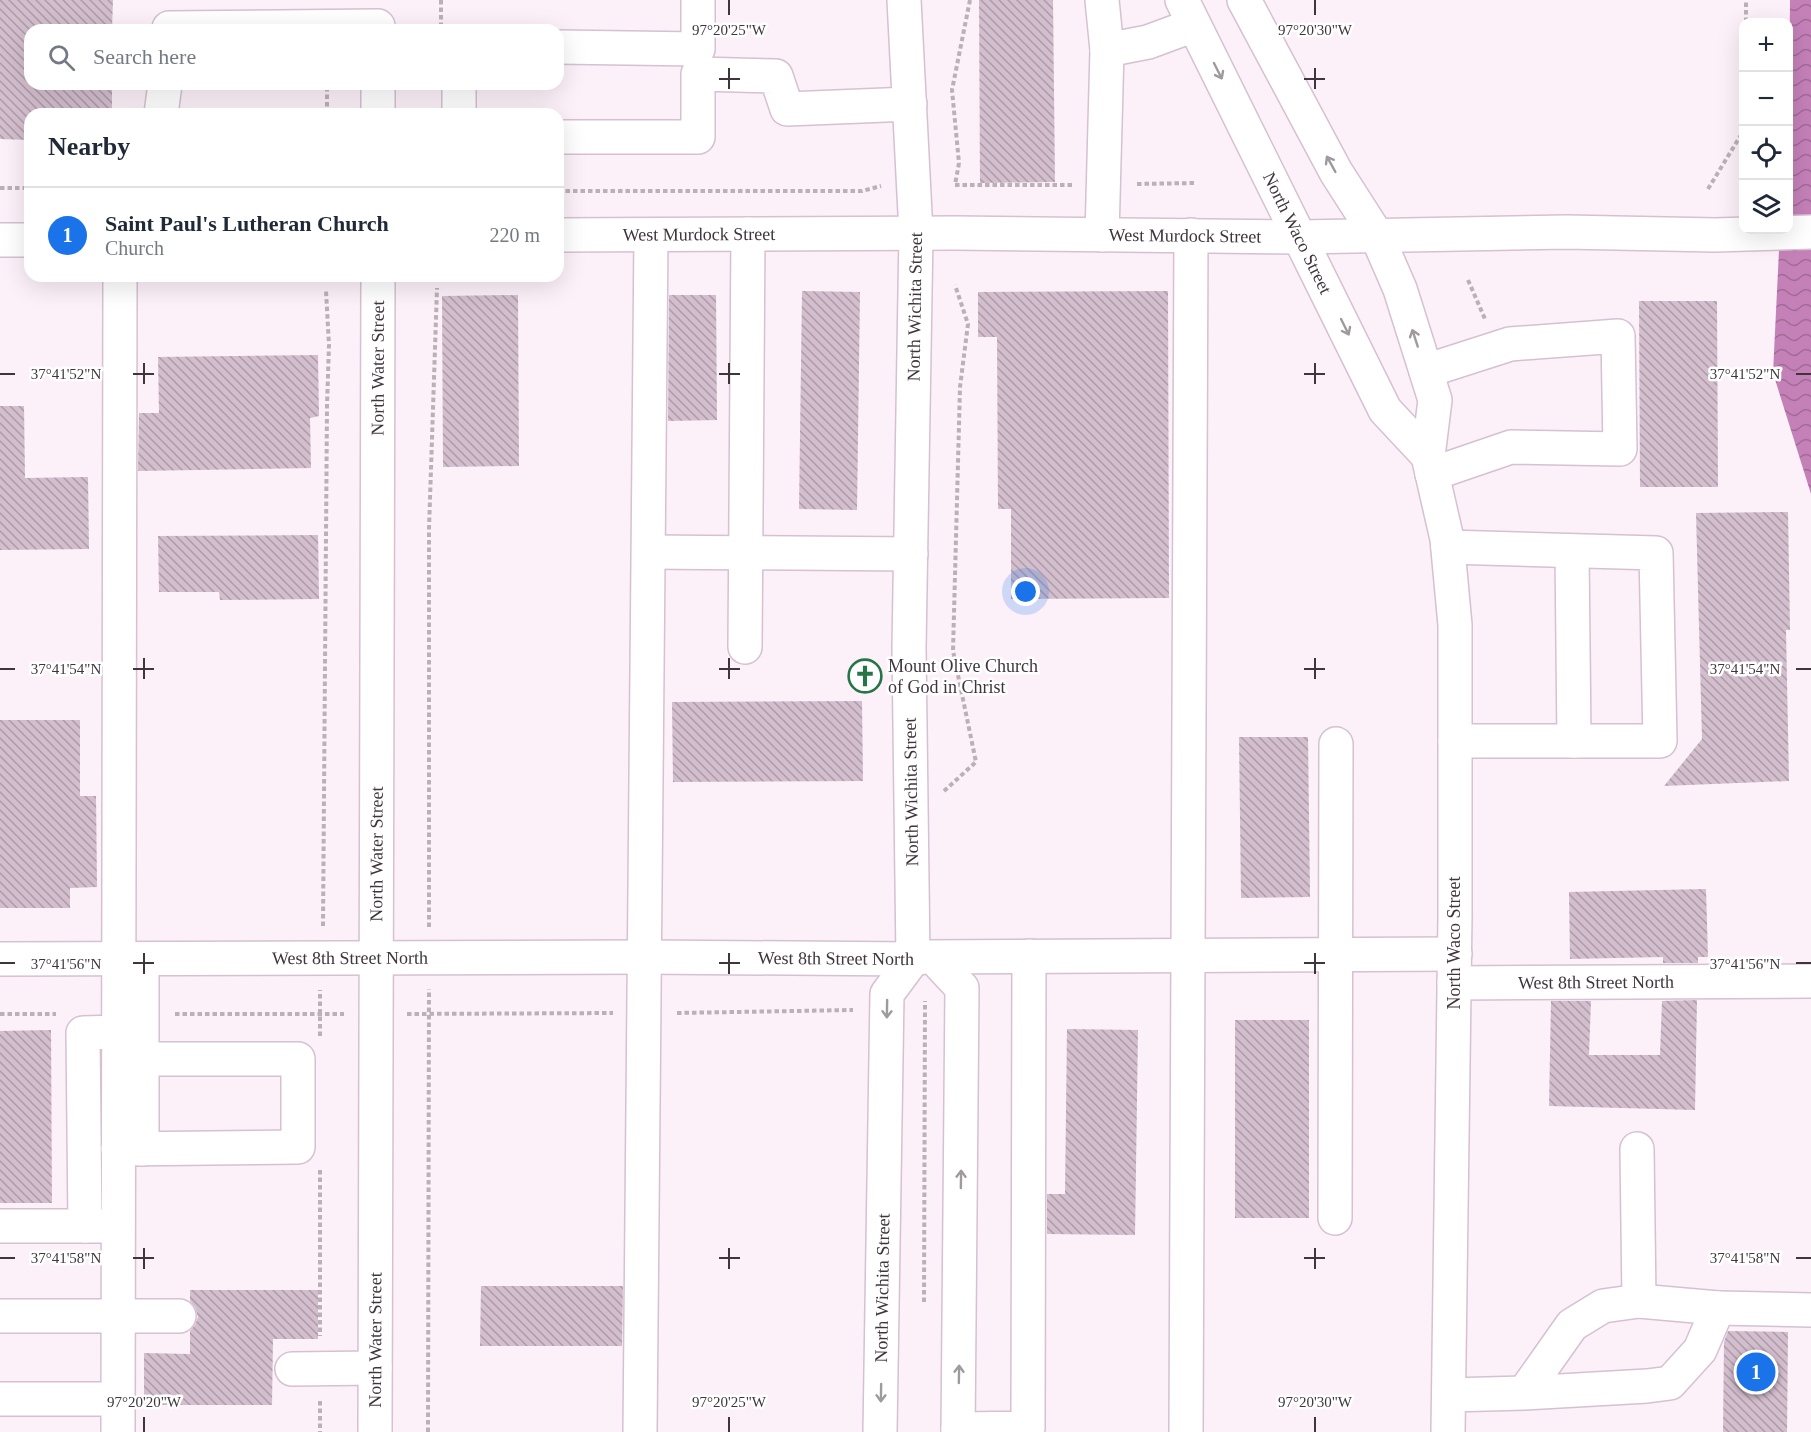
<!DOCTYPE html>
<html lang="en">
<head>
<meta charset="utf-8">
<style>
  :root { --surface:#fff; --page:#f6f6f7; --text:#1f2937; --muted:#747a83; --line:#e0e1e3; --accent:#1a73e8 }
  body { margin:0; font-family:Georgia,serif; background:var(--page); color:var(--text) }
  .controls { position:absolute; right:18px; top:18px; display:grid; overflow:hidden; border-radius:12px; box-shadow:0 6px 24px #0002 }
  .controls button { width:54px; height:54px; display:grid; place-items:center; padding:0; border:0; border-bottom:2px solid var(--line); background:var(--surface); color:var(--text); font:30px sans-serif }
  .you { position:absolute; left:1026px; top:592px; width:21px; height:21px; margin:-15px; border:4px solid #fff; border-radius:50%; background:#1a73e8; box-shadow:0 0 0 9px #1a73e833 }
  .badge { display:grid; place-items:center; width:39px; height:39px; border-radius:50%; background:var(--accent); color:#fff; font-size:20px; font-weight:700 }
  .pin { position:absolute; translate:-50% -50%; border:3px solid #fff; box-shadow:0 2px 6px #0006 }
  .list { margin:0; padding:0; list-style:none }
  h2 { display:flex; justify-content:space-between; align-items:center; height:78px; margin:0; padding:0 24px; font-size:26px }
  h2 small { font-size:20px; font-weight:400; color:var(--muted) }
  .list li { display:grid; grid-template-columns:39px 1fr auto; gap:18px; align-items:center; box-sizing:border-box; height:96px; padding:0 24px; border-top:2px solid var(--line) }
  .list b { display:block; font-size:22px; white-space:nowrap }
  .list p { margin:0; font-size:20px; white-space:nowrap; color:var(--muted) }
  .list em { font-size:20px; font-style:normal; color:var(--muted) }
  .icon { flex:none; width:33px; height:33px; fill:none; stroke:currentColor; stroke-width:2; stroke-linecap:round; stroke-linejoin:round }
  .map { position:relative; flex:none; width:1811px; height:1432px; overflow:hidden }
  .search { position:absolute; background:var(--surface); box-shadow:0 6px 24px #0002; left:24px; top:24px; width:540px; height:66px; display:flex; align-items:center; gap:15px; box-sizing:border-box; padding:0 21px; border-radius:18px; color:var(--muted); font-size:22px }
  .panel { position:absolute; background:var(--surface); box-shadow:0 6px 24px #0002; left:24px; top:108px; width:540px; height:174px; border-radius:18px }
  .map>svg:first-child { display:block }
  .water { fill:url(#water-waves) }
  .building { fill:url(#building-back-hatch) }
  .lines { fill:none; stroke-linecap:round; stroke-linejoin:round }
  .minor-casing { stroke:#d5c1d1; stroke-width:36 }
  .path { stroke:#bbb0b8; stroke-width:4; stroke-dasharray:4.5 3; stroke-linecap:butt }
  .minor { stroke:#fff; stroke-width:33 }
  .oneway { stroke:#9f9a9e }
  .ticks { fill:none; stroke:#3f363d; stroke-width:2 }
  .labels { text-anchor:middle; dominant-baseline:central; stroke-width:5; stroke-linejoin:round; paint-order:stroke }
  .street-label { font-size:18px; fill:#3f363d; stroke:#fff }
  .poi-label { font-size:18px; fill:#3f363d; stroke:#fff; text-anchor:start }
  .ticks-label { font-size:15px; text-anchor:middle; fill:#3f363d; stroke:#fff; stroke-width:5; stroke-linejoin:round; paint-order:stroke }
</style>
</head>
<body>
<div class="map">
<svg width="1811" height="1432" viewBox="0 0 1811 1432">
  <defs>
    <pattern id="water-waves" width="16" height="10" patternUnits="userSpaceOnUse" patternTransform="scale(1.5)"><rect width="16" height="10" fill="#c481b8"/><path d="M0 5q4-4 8 0t8 0" fill="none" stroke="#a16a97"/></pattern>
    <pattern id="building-back-hatch" width="6" height="6" patternUnits="userSpaceOnUse" patternTransform="scale(1.5)"><rect width="6" height="6" fill="#d3bece"/><path d="M-1 5l2 2M0 0l6 6M5-1l2 2" fill="none" stroke="#ad9ba8"/></pattern>
  </defs>
  <rect width="100%" height="100%" fill="#fcf0f9"/>
  <polygon class="water" points="1790,0 1811,0 1811,494 1773,373 1780,230 1788,230"/>
  <g class="building">
    <polygon points="0,0 113,0 112,30 30,30 30,84 112,84 112,114 30,114 30,140 0,139"/>
    <polygon points="979,0 1053,0 1055,182 980,183"/>
    <polygon points="802,291 860,292 857,510 799,509"/>
    <polygon points="1168,291 1169,598 1011,599 1011,509 998,509 997,337 978,337 978,292"/>
    <polygon points="518,295 519,466 443,467 442,296"/>
    <polygon points="669,295 716,295 717,420 668,421"/>
    <polygon points="1639,301 1717,301 1718,487 1640,487"/>
    <polygon points="318,355 319,416 310,418 311,468 138,471 139,413 159,413 158,357"/>
    <polygon points="0,406 24,406 25,478 88,477 89,549 0,550"/>
    <polygon points="1788,512 1790,630 1786,630 1789,781 1664,786 1702,739 1696,513"/>
    <polygon points="318,535 319,599 220,600 219,592 159,592 158,536"/>
    <polygon points="862,701 863,781 673,782 672,702"/>
    <polygon points="0,720 80,720 80,796 96,796 97,887 70,888 70,908 0,908"/>
    <polygon points="1239,737 1308,737 1310,897 1241,898"/>
    <polygon points="1706,889 1708,957 1698,957 1698,963 1663,963 1663,957 1570,959 1569,892"/>
    <polygon points="1697,1000 1695,1110 1549,1106 1551,1001 1591,1001 1589,1055 1660,1055 1662,1001"/>
    <rect x="1235" y="1020" width="74" height="198"/>
    <polygon points="1067,1029 1138,1030 1135,1235 1047,1234 1047,1194 1065,1194"/>
    <polygon points="51,1030 52,1203 0,1203 0,1031"/>
    <polygon points="481,1286 623,1286 622,1346 480,1346"/>
    <polygon points="190,1290 318,1290 318,1339 273,1339 272,1405 144,1405 144,1353 190,1354 190,1331 195,1325 198,1317 195,1307 190,1301"/>
    <polygon points="1728,1331 1788,1332 1787,1432 1723,1432 1724,1342"/>
  </g>
  <g class="lines">
    <g class="minor-casing">
      <g id="minor">
        <polyline points="1102,0 1107,50 1148,42 1194,25"/>
        <path id="s1" d="M1182,0L1385,410L1428,456"/>
        <polyline points="1244,0 1336,172 1377,236 1400,289 1435,400 1428,456 1447,539 1455,625 1455,916 1448,1432"/>
        <polyline points="169,30 169,28 378,26"/>
        <polyline points="558,47 698,49 698,0"/>
        <polyline points="459,84 459,114"/>
        <polyline points="161,114 165,84"/>
        <polyline points="378,114 378,84"/>
        <polyline points="558,137 698,137 698,74 776,76 787,109 910,104"/>
        <path id="s2" d="M558,235L955,233L1301,237L1566,232L1715,235L1811,232"/>
        <polyline points="1102,235 1107,50"/>
        <polyline points="0,240 30,240"/>
        <polyline points="1426,371 1510,344 1618,336 1620,449 1511,447 1432,474"/>
        <polyline points="1448,547 1656,553 1660,741 1455,741"/>
        <polyline points="1572,551 1574,741"/>
        <polyline points="649,552 911,554"/>
        <polyline points="745,647 748,234"/>
        <polyline points="934,958 962,988 958,1432"/>
        <path id="s3" d="M0,959L646,957L913,959L925,957L1455,954"/>
        <path id="s4" d="M1454,983L1811,981"/>
        <polyline points="118,1149 298,1147 298,1059 142,1059 142,959"/>
        <polyline points="142,1149 142,1059"/>
        <polyline points="1637,1149 1639,1301"/>
        <polyline points="1335,1218 1336,744"/>
        <polyline points="0,1226 107,1226"/>
        <polyline points="85,1226 83,1033 118,1032"/>
        <polyline points="1718,1308 1811,1310"/>
        <polyline points="0,1316 179,1316"/>
        <polyline points="292,1369 375,1368"/>
        <polyline points="1449,1395 1524,1393 1647,1386 1670,1383 1700,1350 1718,1308 1639,1301 1603,1306 1572,1325 1524,1393"/>
        <polyline points="0,1399 118,1399"/>
        <polyline points="958,1429 1028,1428 1029,956"/>
        <polyline points="118,1432 120,276"/>
        <path id="s5" d="M375,1432L378,276"/>
        <polyline points="640,1432 651,235"/>
        <path id="s6" d="M880,1432L887,994L913,959L909,648L916,233L904,0"/>
        <polyline points="1186,1432 1191,235"/>
      </g>
    </g>
    <g class="path">
      <polyline points="441,0 441,30"/>
      <polyline points="970,0 952,90 959,163 955,185 1072,185"/>
      <polyline points="1746,22 1746,0"/>
      <polyline points="327,114 327,84"/>
      <polyline points="1137,184 1195,183"/>
      <polyline points="0,188 30,188"/>
      <polyline points="1708,189 1744,130"/>
      <polyline points="558,191 862,191 881,186"/>
      <polyline points="1468,280 1485,319"/>
      <polyline points="944,791 976,762 953,651 960,387 968,324 955,285"/>
      <polyline points="323,926 327,406 329,345 326,291"/>
      <polyline points="429,927 429,529 437,288"/>
      <polyline points="677,1013 853,1010"/>
      <polyline points="0,1014 56,1014"/>
      <polyline points="175,1014 344,1014"/>
      <polyline points="407,1014 613,1013"/>
      <polyline points="320,1036 320,990"/>
      <polyline points="320,1170 320,1336"/>
      <polyline points="924,1302 925,1001"/>
      <polyline points="320,1401 320,1432"/>
      <polyline points="428,1432 429,989"/>
    </g>
    <use href="#minor" class="minor"/>
  </g>
  <defs><path id="oneway-shaft" d="M-6 0H5M1.5-3L5.5 0L1.5 3" fill="none" stroke-width="1.6" stroke-linecap="round" stroke-linejoin="round" transform="scale(1.5)"/></defs>
  <g class="oneway">
    <use href="#oneway-shaft" transform="translate(1218 71) rotate(63)"/>
    <use href="#oneway-shaft" transform="translate(1331 164) rotate(-119)"/>
    <use href="#oneway-shaft" transform="translate(1345 327) rotate(64)"/>
    <use href="#oneway-shaft" transform="translate(1415 338) rotate(-108)"/>
    <use href="#oneway-shaft" transform="translate(887 1009) rotate(91)"/>
    <use href="#oneway-shaft" transform="translate(961 1179) rotate(-89)"/>
    <use href="#oneway-shaft" transform="translate(959 1374) rotate(-89)"/>
    <use href="#oneway-shaft" transform="translate(881 1393) rotate(91)"/>
  </g>
  <path class="ticks" d="M729,0V15M1315,0V15M729,68V89M1315,68V89M719,79H740M1304,79H1325M144,363V384M729,363V384M1315,363V384M0,374H15M133,374H154M719,374H740M1304,374H1325M1796,374H1811M144,658V679M729,658V679M1315,658V679M0,669H15M133,669H154M719,669H740M1304,669H1325M1796,669H1811M144,953V974M729,953V974M1315,953V974M0,963H15M133,963H154M719,963H740M1304,963H1325M1796,963H1811M144,1248V1269M729,1248V1269M1315,1248V1269M0,1258H15M133,1258H154M719,1258H740M1304,1258H1325M1796,1258H1811M144,1417V1432M729,1417V1432M1315,1417V1432"/>
  <defs>
    <g id="church-ring" transform="scale(1.725)"><circle r="9.5" fill="#fff" stroke="#257546" stroke-width="1.5"/><path d="M-1.2-6h2.4v3.5h3.3v2.4h-3.3V6h-2.4V-.1h-3.3v-2.4h3.3Z" fill="#257546"/></g>
  </defs>
  <g fill-rule="evenodd">
    <use href="#church-ring" x="865" y="676"/>
  </g>
  <g class="labels">
    <g class="street-label">
      <text stroke="none"><textPath href="#s1" startOffset="260">North Waco Street</textPath></text>
      <text stroke="none"><textPath href="#s2" startOffset="141">West Murdock Street</textPath></text>
      <text stroke="none"><textPath href="#s2" startOffset="627">West Murdock Street</textPath></text>
      <text stroke="none"><textPath href="#s6" startOffset="1134">North Wichita Street</textPath></text>
      <text stroke="none"><textPath href="#s5" startOffset="1064">North Water Street</textPath></text>
      <text transform="translate(911 792) rotate(-91)">North Wichita Street</text>
      <text stroke="none"><textPath href="#s5" startOffset="578">North Water Street</textPath></text>
      <text transform="translate(1454 943) rotate(-90)">North Waco Street</text>
      <text stroke="none"><textPath href="#s3" startOffset="836">West 8th Street North</textPath></text>
      <text stroke="none"><textPath href="#s3" startOffset="350">West 8th Street North</textPath></text>
      <text stroke="none"><textPath href="#s4" startOffset="142">West 8th Street North</textPath></text>
      <text stroke="none"><textPath href="#s6" startOffset="144">North Wichita Street</textPath></text>
      <text stroke="none"><textPath href="#s5" startOffset="92">North Water Street</textPath></text>
    </g>
    <g class="poi-label">
      <text x="888" y="666">Mount Olive Church<tspan x="888" dy="21">of God in Christ</tspan></text>
    </g>
  </g>
  <g class="ticks-label">
    <text x="729" y="35">97°20'25"W</text>
    <text x="1315" y="35">97°20'30"W</text>
    <text x="1745" y="379">37°41'52"N</text>
    <text x="66" y="379">37°41'52"N</text>
    <text x="1745" y="674">37°41'54"N</text>
    <text x="66" y="674">37°41'54"N</text>
    <text x="1745" y="969">37°41'56"N</text>
    <text x="66" y="969">37°41'56"N</text>
    <text x="1745" y="1263">37°41'58"N</text>
    <text x="66" y="1263">37°41'58"N</text>
    <text x="144" y="1407">97°20'20"W</text>
    <text x="729" y="1407">97°20'25"W</text>
    <text x="1315" y="1407">97°20'30"W</text>
  </g>
</svg>
<div class="controls">
<button>+</button>
<button>−</button>
<button><svg class="icon" aria-label="locate" viewBox="0 0 24 24"><circle cx="12" cy="12" r="6"/><path d="M12 2v4M12 18v4M2 12h4M18 12h4"/></svg></button>
<button><svg class="icon" aria-label="layers" viewBox="0 0 24 24"><path d="M12 4l9 5-9 5-9-5zM3 14l9 5 9-5"/></svg></button>
</div>
<div class="you"></div>
<div class="pin badge" style="left:1756px;top:1372px">1</div>
<div class="search"><svg class="icon" aria-label="search" viewBox="0 0 24 24"><circle cx="10" cy="10" r="6"/><path d="M15 15l6 6"/></svg>Search here</div>
<section class="panel">
<h2>Nearby<small></small></h2>
<ul class="list">
<li><span class="badge">1</span><div><b>Saint Paul's Lutheran Church</b><p>Church</p></div><em>220 m</em></li>
</ul>
</section>
</div>
</body>
</html>
